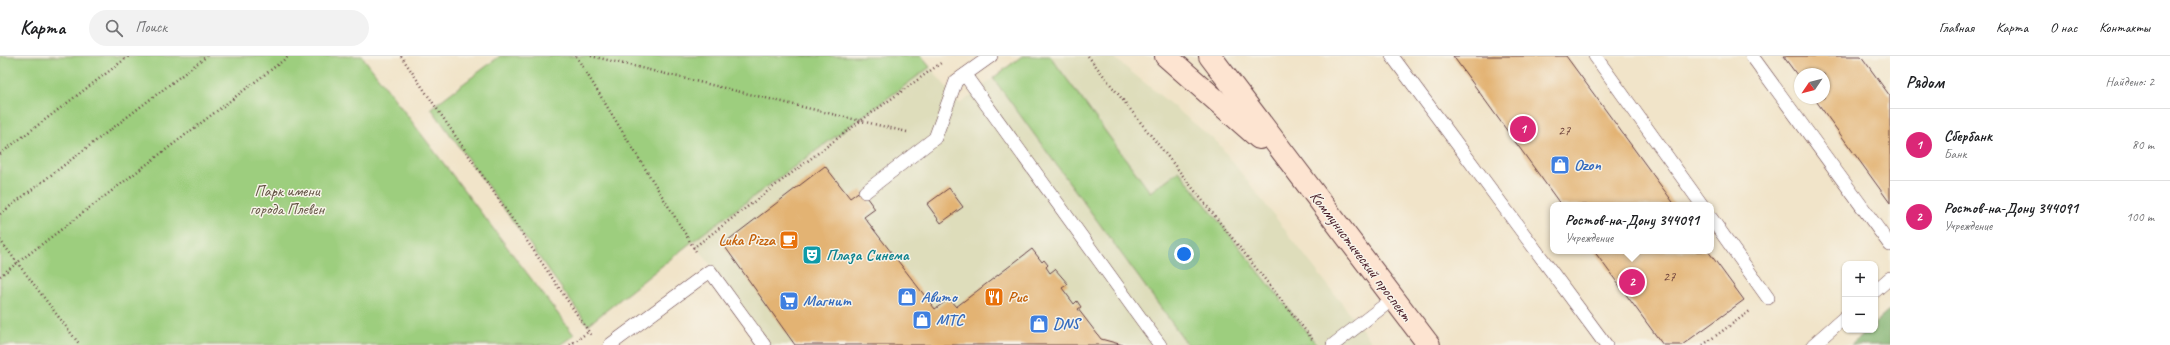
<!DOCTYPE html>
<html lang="ru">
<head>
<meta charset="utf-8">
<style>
  :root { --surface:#fff; --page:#f2f2f2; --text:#202124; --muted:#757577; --line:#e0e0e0; --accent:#db2777 }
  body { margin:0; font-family:Caveat,sans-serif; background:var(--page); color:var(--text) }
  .controls { position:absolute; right:12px; bottom:12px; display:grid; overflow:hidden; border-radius:8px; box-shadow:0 1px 3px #0004 }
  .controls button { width:36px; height:36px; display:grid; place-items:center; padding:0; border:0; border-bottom:1px solid var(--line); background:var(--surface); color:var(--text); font:20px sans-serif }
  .compass { position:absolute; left:1794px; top:12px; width:36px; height:36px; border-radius:50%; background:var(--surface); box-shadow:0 1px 3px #0004; rotate:235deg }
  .you { position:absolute; left:1184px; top:198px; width:14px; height:14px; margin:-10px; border:3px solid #fff; border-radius:50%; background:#1a73e8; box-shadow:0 0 0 6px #1a73e833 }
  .badge { display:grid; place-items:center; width:26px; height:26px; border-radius:50%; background:var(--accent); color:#fff; font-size:13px; font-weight:700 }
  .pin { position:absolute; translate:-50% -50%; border:2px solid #fff; box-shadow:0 1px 4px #0006 }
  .popup { position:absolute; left:1550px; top:146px; width:164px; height:52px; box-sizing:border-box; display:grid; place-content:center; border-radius:8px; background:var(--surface); filter:drop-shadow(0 1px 3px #0005); font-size:13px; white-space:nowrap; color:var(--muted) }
  .popup b { font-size:15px; color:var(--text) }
  .popup::after { content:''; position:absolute; left:50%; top:100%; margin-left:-8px; border:8px solid transparent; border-top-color:var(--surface) }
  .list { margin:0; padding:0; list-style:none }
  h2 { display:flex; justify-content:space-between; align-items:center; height:52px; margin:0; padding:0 16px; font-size:17px }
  h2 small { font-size:13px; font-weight:400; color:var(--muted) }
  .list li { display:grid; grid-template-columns:26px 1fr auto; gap:12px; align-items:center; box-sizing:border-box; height:72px; padding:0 16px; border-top:1px solid var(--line) }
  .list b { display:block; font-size:15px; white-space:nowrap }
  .list p { margin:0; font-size:13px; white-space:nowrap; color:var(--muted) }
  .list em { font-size:13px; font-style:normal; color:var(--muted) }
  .icon { flex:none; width:22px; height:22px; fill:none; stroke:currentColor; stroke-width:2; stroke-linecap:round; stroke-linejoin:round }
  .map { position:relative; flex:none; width:1890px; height:289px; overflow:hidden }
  header { display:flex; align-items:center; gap:24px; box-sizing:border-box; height:56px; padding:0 20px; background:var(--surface); border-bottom:1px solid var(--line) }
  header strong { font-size:19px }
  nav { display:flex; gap:22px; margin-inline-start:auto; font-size:14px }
  .search { width:280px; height:36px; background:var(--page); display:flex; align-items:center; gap:10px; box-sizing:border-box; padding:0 14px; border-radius:22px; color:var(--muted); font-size:15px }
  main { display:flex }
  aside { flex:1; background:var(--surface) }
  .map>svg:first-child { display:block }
  .built { fill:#deddbb }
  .green { fill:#9dce7e; stroke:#747654 }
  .forest { fill:#7eb16d; stroke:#64684c }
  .building { fill:#e3b373 }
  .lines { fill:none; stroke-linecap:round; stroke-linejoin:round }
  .lane-casing { stroke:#633d43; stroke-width:14 }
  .secondary-casing { stroke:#633d43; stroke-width:24 }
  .path { stroke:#633d43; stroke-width:2.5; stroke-dasharray:1 3; stroke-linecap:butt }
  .lane { stroke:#fff; stroke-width:13 }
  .secondary { stroke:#fde4d1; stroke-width:22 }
  .labels { text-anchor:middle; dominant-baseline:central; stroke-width:3; stroke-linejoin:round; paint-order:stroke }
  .number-label { font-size:14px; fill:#70443d }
  .shop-label { font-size:16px; font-weight:bold; fill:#366cbe; stroke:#f7f3e8; text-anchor:start }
  .park-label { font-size:16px; fill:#635444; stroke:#f7f3e8 }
  .food-label { font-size:16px; font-weight:bold; fill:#c56008; stroke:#f7f3e8; text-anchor:end }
  .culture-label { font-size:16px; font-weight:bold; fill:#0d838f; stroke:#f7f3e8; text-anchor:start }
  .street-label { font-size:16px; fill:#4a1f2b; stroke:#f7f3e8 }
</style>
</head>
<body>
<header>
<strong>Карта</strong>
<div class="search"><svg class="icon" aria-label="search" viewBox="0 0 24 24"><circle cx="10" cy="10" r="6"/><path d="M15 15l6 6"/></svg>Поиск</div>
<nav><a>Главная</a><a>Карта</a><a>О нас</a><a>Контакты</a></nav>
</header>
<main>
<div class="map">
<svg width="1890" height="289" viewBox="0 0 1890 289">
  <rect width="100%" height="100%" fill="#f7f3e8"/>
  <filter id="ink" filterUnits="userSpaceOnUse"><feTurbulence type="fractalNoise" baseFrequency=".025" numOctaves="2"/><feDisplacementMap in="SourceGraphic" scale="8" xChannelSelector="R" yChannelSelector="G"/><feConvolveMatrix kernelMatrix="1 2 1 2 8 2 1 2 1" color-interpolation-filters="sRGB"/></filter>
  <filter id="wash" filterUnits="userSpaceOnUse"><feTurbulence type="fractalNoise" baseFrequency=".012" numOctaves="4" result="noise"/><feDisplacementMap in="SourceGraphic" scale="16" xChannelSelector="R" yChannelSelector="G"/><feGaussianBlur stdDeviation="0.9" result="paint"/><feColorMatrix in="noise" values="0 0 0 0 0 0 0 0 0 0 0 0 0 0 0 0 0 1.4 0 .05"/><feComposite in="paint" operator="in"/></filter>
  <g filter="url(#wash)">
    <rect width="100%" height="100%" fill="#f1e4c9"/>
    <polygon class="built" points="1022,0 1112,0 1218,87 1374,289 769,289 693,185 930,11 960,48"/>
    <g class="green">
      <polygon points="0,0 362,0 574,279 560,289 0,289"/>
      <polygon points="500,0 921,0 930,11 693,185 588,269 431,52"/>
      <polygon points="1022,0 1050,0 1150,136 1179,115 1317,289 1188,289 993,22"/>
    </g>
    <polygon class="forest" points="1890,254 1890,289 1851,289 1868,274 1875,274 1875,267"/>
    <g id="blocks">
      <g class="building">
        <polygon points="1453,0 1566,0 1675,149 1561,149"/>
        <polygon points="1783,0 1861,0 1890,40 1890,147 1814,42 1824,42 1824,18 1800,18 1800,23"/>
        <polygon points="825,110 850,142 861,134 875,153 864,161 935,253 949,243 956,251 1032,193 1042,206 1044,204 1048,209 1046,211 1050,217 1055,213 1068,228 1062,232 1074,248 1077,245 1081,251 1078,253 1101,283 1123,289 795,289 723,188"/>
        <polygon points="949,132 963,151 941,167 927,148"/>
        <polygon points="1594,195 1708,195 1744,244 1682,289 1663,289"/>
      </g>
    </g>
  </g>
  <g filter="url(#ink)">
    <use href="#blocks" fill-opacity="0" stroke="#633d43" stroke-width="1"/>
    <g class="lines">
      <g class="lane-casing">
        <g id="lane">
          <polyline points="1392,0 1606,289"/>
          <polyline points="1595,0 1702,149"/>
          <polyline points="1752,0 1890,189"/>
          <polyline points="965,19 1160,289"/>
          <polyline points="865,136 935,82 956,25 991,0"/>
          <polyline points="1711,162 1768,242"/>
          <polyline points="1875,235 1890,222"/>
          <polyline points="610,289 710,215 764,289"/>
          <polyline points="1333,289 1394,242"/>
          <polyline points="1813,289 1845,261"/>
        </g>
      </g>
      <g class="secondary-casing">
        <g id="secondary">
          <polyline points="1166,0 1259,82"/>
          <polyline points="1210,0 1429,289"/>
        </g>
      </g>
      <g class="path">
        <polyline points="401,0 591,279"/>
        <polyline points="576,0 697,197"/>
        <polyline points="591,0 907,76"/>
        <polyline points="1088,0 1313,284"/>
        <polyline points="0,98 129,0"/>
        <polyline points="0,158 207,0"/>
        <polyline points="0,184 80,289"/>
        <polyline points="693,192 859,66 941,7"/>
        <polyline points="0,220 289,0"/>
        <polyline points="570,289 588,276"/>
        <polyline points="1703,289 1750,255"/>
      </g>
      <use href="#lane" class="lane"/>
      <use href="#secondary" class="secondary"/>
    </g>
  </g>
  <defs>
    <g id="shop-square" transform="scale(1)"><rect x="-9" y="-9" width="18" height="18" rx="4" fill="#3f7fe0" stroke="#f7f3e8"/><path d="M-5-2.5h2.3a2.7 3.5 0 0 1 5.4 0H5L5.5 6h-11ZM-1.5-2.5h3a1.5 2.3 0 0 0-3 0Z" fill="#fff"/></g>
    <g id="cafe-square" transform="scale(1)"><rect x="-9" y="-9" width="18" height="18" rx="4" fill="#e8710a" stroke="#f7f3e8"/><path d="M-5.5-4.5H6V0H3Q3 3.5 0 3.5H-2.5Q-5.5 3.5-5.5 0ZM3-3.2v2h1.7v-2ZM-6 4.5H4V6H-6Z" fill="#fff"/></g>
    <g id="theatre-square" transform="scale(1)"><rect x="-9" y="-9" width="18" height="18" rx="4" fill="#0f9aa8" stroke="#f7f3e8"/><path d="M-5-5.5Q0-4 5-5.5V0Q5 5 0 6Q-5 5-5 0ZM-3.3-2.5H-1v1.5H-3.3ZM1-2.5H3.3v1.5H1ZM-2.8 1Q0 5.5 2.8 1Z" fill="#fff"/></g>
    <g id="restaurant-square" transform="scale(1)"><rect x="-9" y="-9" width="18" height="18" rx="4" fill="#e8710a" stroke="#f7f3e8"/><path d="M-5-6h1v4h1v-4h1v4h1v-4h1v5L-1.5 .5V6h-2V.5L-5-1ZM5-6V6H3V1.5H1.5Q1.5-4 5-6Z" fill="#fff"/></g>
    <g id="supermarket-square" transform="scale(1)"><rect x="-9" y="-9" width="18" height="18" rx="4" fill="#3f7fe0" stroke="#f7f3e8"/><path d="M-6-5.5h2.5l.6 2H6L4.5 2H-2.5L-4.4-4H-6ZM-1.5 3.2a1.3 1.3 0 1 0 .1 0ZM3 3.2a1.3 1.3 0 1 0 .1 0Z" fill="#fff"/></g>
  </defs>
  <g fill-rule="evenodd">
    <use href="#shop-square" x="1560" y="109"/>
    <use href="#cafe-square" x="789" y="184"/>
    <use href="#theatre-square" x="812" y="199"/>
    <use href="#shop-square" x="907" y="241"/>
    <use href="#restaurant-square" x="994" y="241"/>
    <use href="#supermarket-square" x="789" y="245"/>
    <use href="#shop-square" x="922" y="264"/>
    <use href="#shop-square" x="1039" y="268"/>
  </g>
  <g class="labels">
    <g class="number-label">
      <text x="1564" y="74">27</text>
      <text x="1669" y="220">27</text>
    </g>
    <g class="shop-label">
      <text x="1574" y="109">Ozon</text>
      <text x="921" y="241">Авито</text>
      <text x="803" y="245">Магнит</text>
      <text x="936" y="264">МТС</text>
      <text x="1053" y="268">DNS</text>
    </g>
    <g class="park-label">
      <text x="287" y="135">Парк имени<tspan x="287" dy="18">города Плевен</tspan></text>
    </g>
    <g class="food-label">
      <text x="775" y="184">Luka Pizza</text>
      <text x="1008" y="241" text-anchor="start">Рис</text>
    </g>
    <g class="culture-label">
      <text x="826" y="199">Плаза Синема</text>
    </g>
    <g class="street-label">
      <text transform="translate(1361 200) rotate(53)">Коммунистический проспект</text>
    </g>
  </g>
</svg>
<div class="controls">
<button>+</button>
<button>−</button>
</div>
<svg class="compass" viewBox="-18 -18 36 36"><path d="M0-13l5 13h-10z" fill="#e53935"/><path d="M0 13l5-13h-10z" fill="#757577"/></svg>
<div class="you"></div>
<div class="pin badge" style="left:1523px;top:73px">1</div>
<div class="pin badge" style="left:1632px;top:226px">2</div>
<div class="popup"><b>Ростов-на-Дону 344091</b>Учреждение</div>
</div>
<aside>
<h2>Рядом<small>Найдено: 2</small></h2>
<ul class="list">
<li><span class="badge">1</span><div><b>Сбербанк</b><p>Банк</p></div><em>80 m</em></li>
<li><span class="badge">2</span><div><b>Ростов-на-Дону 344091</b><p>Учреждение</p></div><em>100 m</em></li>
</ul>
</aside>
</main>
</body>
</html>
